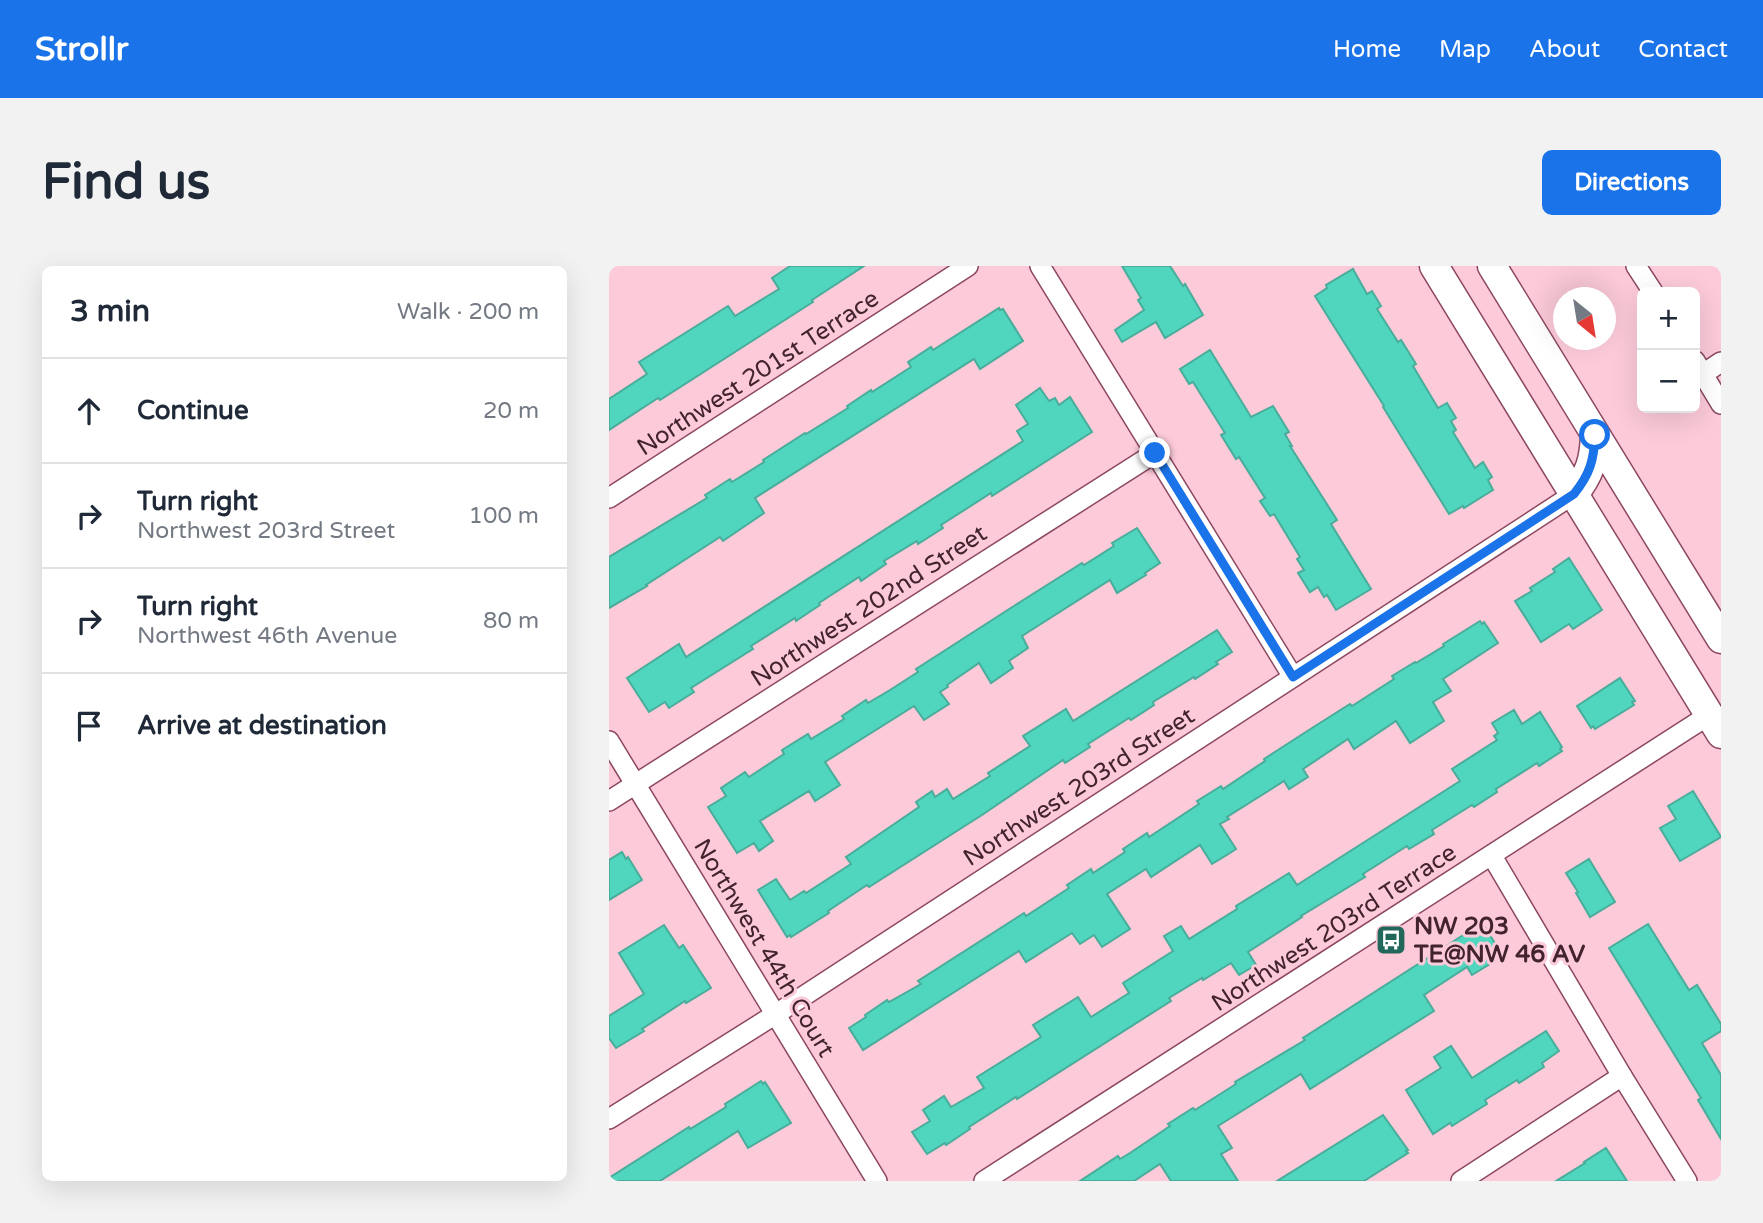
<!DOCTYPE html>
<html lang="en">
<head>
<meta charset="utf-8">
<style>
  :root { --surface:#fff; --page:#f2f2f3; --text:#1f2937; --muted:#747a83; --line:#e0e1e3; --accent:#1a73e8 }
  body { margin:0; font-family:"Varela Round",sans-serif; background:var(--page); color:var(--text) }
  .controls { position:absolute; right:21px; top:21px; display:grid; overflow:hidden; border-radius:10px; box-shadow:0 7px 28px #0002 }
  .controls button { width:63px; height:63px; display:grid; place-items:center; padding:0; border:0; border-bottom:2px solid var(--line); background:var(--surface); color:var(--text); font:35px sans-serif }
  .compass { position:absolute; left:944px; top:21px; width:63px; height:63px; border-radius:50%; background:var(--surface); box-shadow:0 7px 28px #0002; rotate:150deg }
  .stop { position:absolute; width:21px; height:21px; margin:-16px; border:5px solid #1a73e8; border-radius:50%; background:#fff }
  .stop.end { background:#1a73e8; border-color:#fff; box-shadow:0 2px 7px #0008 }
  .list { margin:0; padding:0; list-style:none }
  h2 { display:flex; justify-content:space-between; align-items:center; height:91px; margin:0; padding:0 28px; font-size:30px }
  h2 small { font-size:23px; font-weight:400; color:var(--muted) }
  .list li { display:grid; grid-template-columns:46px 1fr auto; gap:21px; align-items:center; box-sizing:border-box; height:105px; padding:0 28px; border-top:2px solid var(--line) }
  .list b { display:block; font-size:26px; white-space:nowrap }
  .list p { margin:0; font-size:23px; white-space:nowrap; color:var(--muted) }
  .list em { font-size:23px; font-style:normal; color:var(--muted) }
  .icon { flex:none; width:38px; height:38px; fill:none; stroke:currentColor; stroke-width:2; stroke-linecap:round; stroke-linejoin:round }
  .map { position:relative; flex:none; width:1112px; height:915px; overflow:hidden; border-radius:10px }
  header { display:flex; align-items:center; gap:42px; box-sizing:border-box; height:98px; padding:0 35px; background:var(--accent); color:#fff }
  header strong { font-size:33px }
  nav { display:flex; gap:38px; margin-inline-start:auto; font-size:24px }
  .intro { display:flex; align-items:center; justify-content:space-between; box-sizing:border-box; height:168px; padding:0 42px }
  h1 { margin:0; font-size:49px }
  .button { padding:18px 32px; border-radius:10px; background:var(--accent); color:#fff; font-size:24px; font-weight:700 }
  main { display:flex; gap:42px; padding:0 42px }
  aside { flex:1; background:var(--surface); border-radius:10px; box-shadow:0 7px 28px #0002 }
  .map>svg:first-child { display:block }
  .building { fill:#50d5be; stroke:#48ad9a; stroke-width:2 }
  .lines { fill:none; stroke-linecap:round; stroke-linejoin:round }
  .street-casing { stroke:#8d4860; stroke-width:22 }
  .secondary-casing { stroke:#8d4860; stroke-width:31 }
  .street { stroke:#fff; stroke-width:19 }
  .secondary { stroke:#fff; stroke-width:28 }
  .route { stroke:#1a73e8; stroke-width:9 }
  .labels { text-anchor:middle; dominant-baseline:central; stroke-width:6; stroke-linejoin:round; paint-order:stroke }
  .street-label { font-size:24px; fill:#42232e; stroke:#fccad9 }
  .poi-label { font-size:24px; font-weight:bold; fill:#42232e; stroke:#fccad9; text-anchor:start }
</style>
</head>
<body>
<header>
<strong>Strollr</strong>
<nav><a>Home</a><a>Map</a><a>About</a><a>Contact</a></nav>
</header>
<div class="intro"><h1>Find us</h1><a class="button">Directions</a></div>
<main>
<aside>
<h2>3 min<small>Walk · 200 m</small></h2>
<ul class="list">
<li><svg class="icon" aria-label="ahead" viewBox="0 0 24 24"><path d="M12 20V5M6 11l6-6 6 6"/></svg><div><b>Continue</b></div><em>20 m</em></li>
<li><svg class="icon" aria-label="right" viewBox="0 0 24 24"><path d="M7 20v-9h11M14 6l5 5-5 5"/></svg><div><b>Turn right</b><p>Northwest 203rd Street</p></div><em>100 m</em></li>
<li><svg class="icon" aria-label="right" viewBox="0 0 24 24"><path d="M7 20v-9h11M14 6l5 5-5 5"/></svg><div><b>Turn right</b><p>Northwest 46th Avenue</p></div><em>80 m</em></li>
<li><svg class="icon" aria-label="arrive" viewBox="0 0 24 24"><path d="M6 21V4h12l-3 4 3 4H6"/></svg><div><b>Arrive at destination</b></div></li>
</ul>
</aside>
<div class="map">
<svg width="1112" height="915" viewBox="0 0 1112 915">
  <rect width="100%" height="100%" fill="#fccad9"/>
  <g class="building">
    <polygon points="181,0 255,0 203,34 204,36 51,134 49,132 0,164 0,133 38,108 30,96 119,40 126,50 170,23 163,12"/>
    <polygon points="513,0 561,0 574,20 576,18 594,49 556,72 547,56 513,76 506,64 535,44 529,34 532,32"/>
    <polygon points="744,3 758,28 763,25 772,40 768,43 789,76 792,74 807,98 804,100 829,142 838,137 847,152 842,155 847,164 844,166 866,202 874,196 883,211 879,214 884,224 855,242 854,240 840,248 774,141 775,140 706,30 718,22 717,19"/>
    <polygon points="390,42 391,44 394,43 414,75 371,103 365,93 146,232 155,247 114,275 111,271 37,319 38,320 0,342 0,291 98,232 96,229 121,213 123,216 155,196 154,194 196,167 197,168 239,142 238,140 262,124 263,126 302,101 299,96 322,81 324,84"/>
    <polygon points="601,84 642,151 664,140 680,166 676,168 683,180 681,180 728,254 722,258 762,323 727,344 718,329 715,331 709,321 701,326 689,307 695,304 688,293 691,291 665,248 661,250 651,235 656,232 630,191 627,193 612,169 616,167 584,116 580,118 571,103"/>
    <polygon points="431,122 440,135 446,132 450,139 461,131 483,166 383,230 382,227 332,259 334,262 309,278 308,275 275,295 277,298 252,315 250,311 210,337 211,339 187,355 186,352 142,380 144,383 82,422 85,426 60,442 56,436 40,446 18,412 70,378 77,391 414,175 408,165 419,158 407,139"/>
    <polygon points="528,262 551,297 536,307 537,309 508,327 501,314 413,370 419,382 400,395 404,402 382,417 370,397 338,419 339,421 331,426 340,438 315,454 305,440 216,496 231,519 206,535 200,525 151,555 164,575 150,585 145,577 128,587 99,541 117,530 112,522 136,506 140,511 175,488 173,484 199,468 202,473 235,453 233,450 257,434 259,437 281,424 309,406 307,403 419,331 473,297 475,299 505,280 503,277"/>
    <polygon points="960,292 993,344 964,363 960,358 932,376 906,335 923,325 921,322 946,306 944,303"/>
    <polygon points="871,355 873,358 875,356 889,377 834,413 842,425 824,436 835,455 801,477 787,455 745,483 739,473 694,503 699,511 680,523 675,515 618,551 620,553 611,558 627,583 621,587 603,598 591,579 542,611 537,603 498,628 521,663 493,681 485,669 471,678 463,667 417,696 410,685 254,784 240,762 257,751 256,749 278,734 280,736 312,718 309,715 415,647 417,650 460,622 458,619 482,603 484,607 516,586 514,583 538,567 540,571 590,538 588,535 612,520 614,523 656,495 655,493 703,462 741,438 743,440 785,413 783,410 806,396 807,397 835,380 834,378"/>
    <polygon points="608,364 623,386 607,396 609,398 586,413 585,411 544,436 545,439 522,454 520,452 479,478 481,481 456,497 454,494 373,549 260,621 258,619 219,645 220,647 182,671 181,669 178,671 149,624 167,613 181,634 195,625 197,627 242,598 237,591 310,541 307,536 323,525 326,531 338,523 344,533 381,510 379,507 421,480 414,470 457,443 464,455"/>
    <polygon points="1011,412 1026,435 1023,436 1025,439 986,463 984,460 982,462 968,440"/>
    <polygon points="905,444 913,458 931,446 953,481 951,483 953,485 930,500 928,497 887,523 888,526 865,541 863,539 823,564 825,568 800,583 798,580 757,606 754,608 756,611 692,650 693,651 639,686 647,699 630,709 622,697 594,714 593,712 560,732 562,735 408,833 407,831 360,861 361,863 337,879 336,877 318,888 303,866 321,855 314,844 335,830 342,841 375,822 368,811 432,771 424,759 469,731 482,751 520,727 514,717 564,685 555,670 572,660 580,673 628,643 627,640 680,607 688,619 851,515 843,503 888,474 885,470 889,467 883,457"/>
    <polygon points="1084,525 1112,571 1071,595 1051,562 1067,553 1059,540"/>
    <polygon points="13,586 17,593 19,591 33,614 0,634 0,594"/>
    <polygon points="980,593 1006,636 981,651 967,627 969,626 957,607"/>
    <polygon points="1039,658 1080,724 1088,719 1112,758 1112,765 1093,777 1112,809 1112,873 1089,834 1092,832 1000,682"/>
    <polygon points="55,659 70,682 74,679 102,722 77,737 76,735 33,763 35,765 7,782 0,772 0,750 35,728 10,687"/>
    <polygon points="875,660 889,682 881,687 886,695 863,709 858,701 815,729 825,745 701,823 692,808 609,860 623,882 612,888 629,915 562,915 551,898 525,915 471,915 509,890 511,893 521,887 561,860 559,858 584,842 586,844 627,818 626,816 696,774 694,772 862,664 864,667"/>
    <polygon points="937,765 950,785 933,797 935,801 910,817 908,814 876,834 878,838 843,860 841,857 824,868 797,824 832,802 825,791 842,780 863,812"/>
    <polygon points="152,815 154,818 156,816 182,857 139,882 129,865 51,915 0,915 0,912 80,861 81,863 117,841 116,838"/>
    <polygon points="774,849 799,884 797,885 799,887 755,915 668,915"/>
    <polygon points="997,882 1018,915 947,915 976,897 975,896"/>
  </g>
  <g class="lines">
    <g class="street-casing">
      <g id="street">
        <polyline points="431,0 684,411"/>
        <polyline points="1027,0 1044,26"/>
        <polyline points="1086,95 1112,138"/>
        <polyline points="1094,108 1112,96"/>
        <polyline points="0,232 359,0"/>
        <polyline points="0,475 268,915"/>
        <polyline points="0,535 546,187"/>
        <polyline points="883,590 1013,810 1078,915"/>
        <polyline points="0,853 167,748 965,228"/>
        <polyline points="375,915 1100,449"/>
        <polyline points="852,915 1013,810"/>
      </g>
    </g>
    <g class="secondary-casing">
      <g id="secondary">
        <polyline points="825,0 1112,468"/>
        <polyline points="883,0 1112,373"/>
        <path d="M965,228C981,208 985,194 986,169"/>
      </g>
    </g>
    <use href="#street" class="street"/>
    <use href="#secondary" class="secondary"/>
  </g>
  <g class="lines">
    <path class="route" d="M546,187L684,411L965,228C981,208 985,194 986,169"/>
  </g>
  <defs>
    <g id="bus-square" transform="scale(1.575)"><rect x="-9" y="-9" width="18" height="18" rx="4" fill="#21675b" stroke="#fccad9"/><path d="M-5-6H5V4H4V6H2V4H-2V6H-4V4H-5ZM-3.5-4V0h7V-4ZM-3.5 1.2v1.5H-2V1.2ZM2 1.2v1.5H3.5V1.2Z" fill="#fff"/></g>
  </defs>
  <g fill-rule="evenodd">
    <use href="#bus-square" x="782" y="674"/>
  </g>
  <g class="labels">
    <g class="street-label">
      <text transform="translate(149 107) rotate(-33)">Northwest 201st Terrace</text>
      <text transform="translate(260 340) rotate(-33)">Northwest 202nd Street</text>
      <text transform="translate(470 521) rotate(-33)">Northwest 203rd Street</text>
      <text transform="translate(725 662) rotate(-33)">Northwest 203rd Terrace</text>
      <text transform="translate(155 682) rotate(59)">Northwest 44th Court</text>
    </g>
    <g class="poi-label">
      <text x="805" y="660">NW 203<tspan x="805" dy="28">TE@NW 46 AV</tspan></text>
    </g>
  </g>
</svg>
<div class="controls">
<button>+</button>
<button>−</button>
</div>
<svg class="compass" viewBox="-18 -18 36 36"><path d="M0-13l5 13h-10z" fill="#e53935"/><path d="M0 13l5-13h-10z" fill="#747a83"/></svg>
<div class="stop" style="left:986px;top:169px"></div>
<div class="stop end" style="left:546px;top:187px"></div>
</div>
</main>
</body>
</html>
